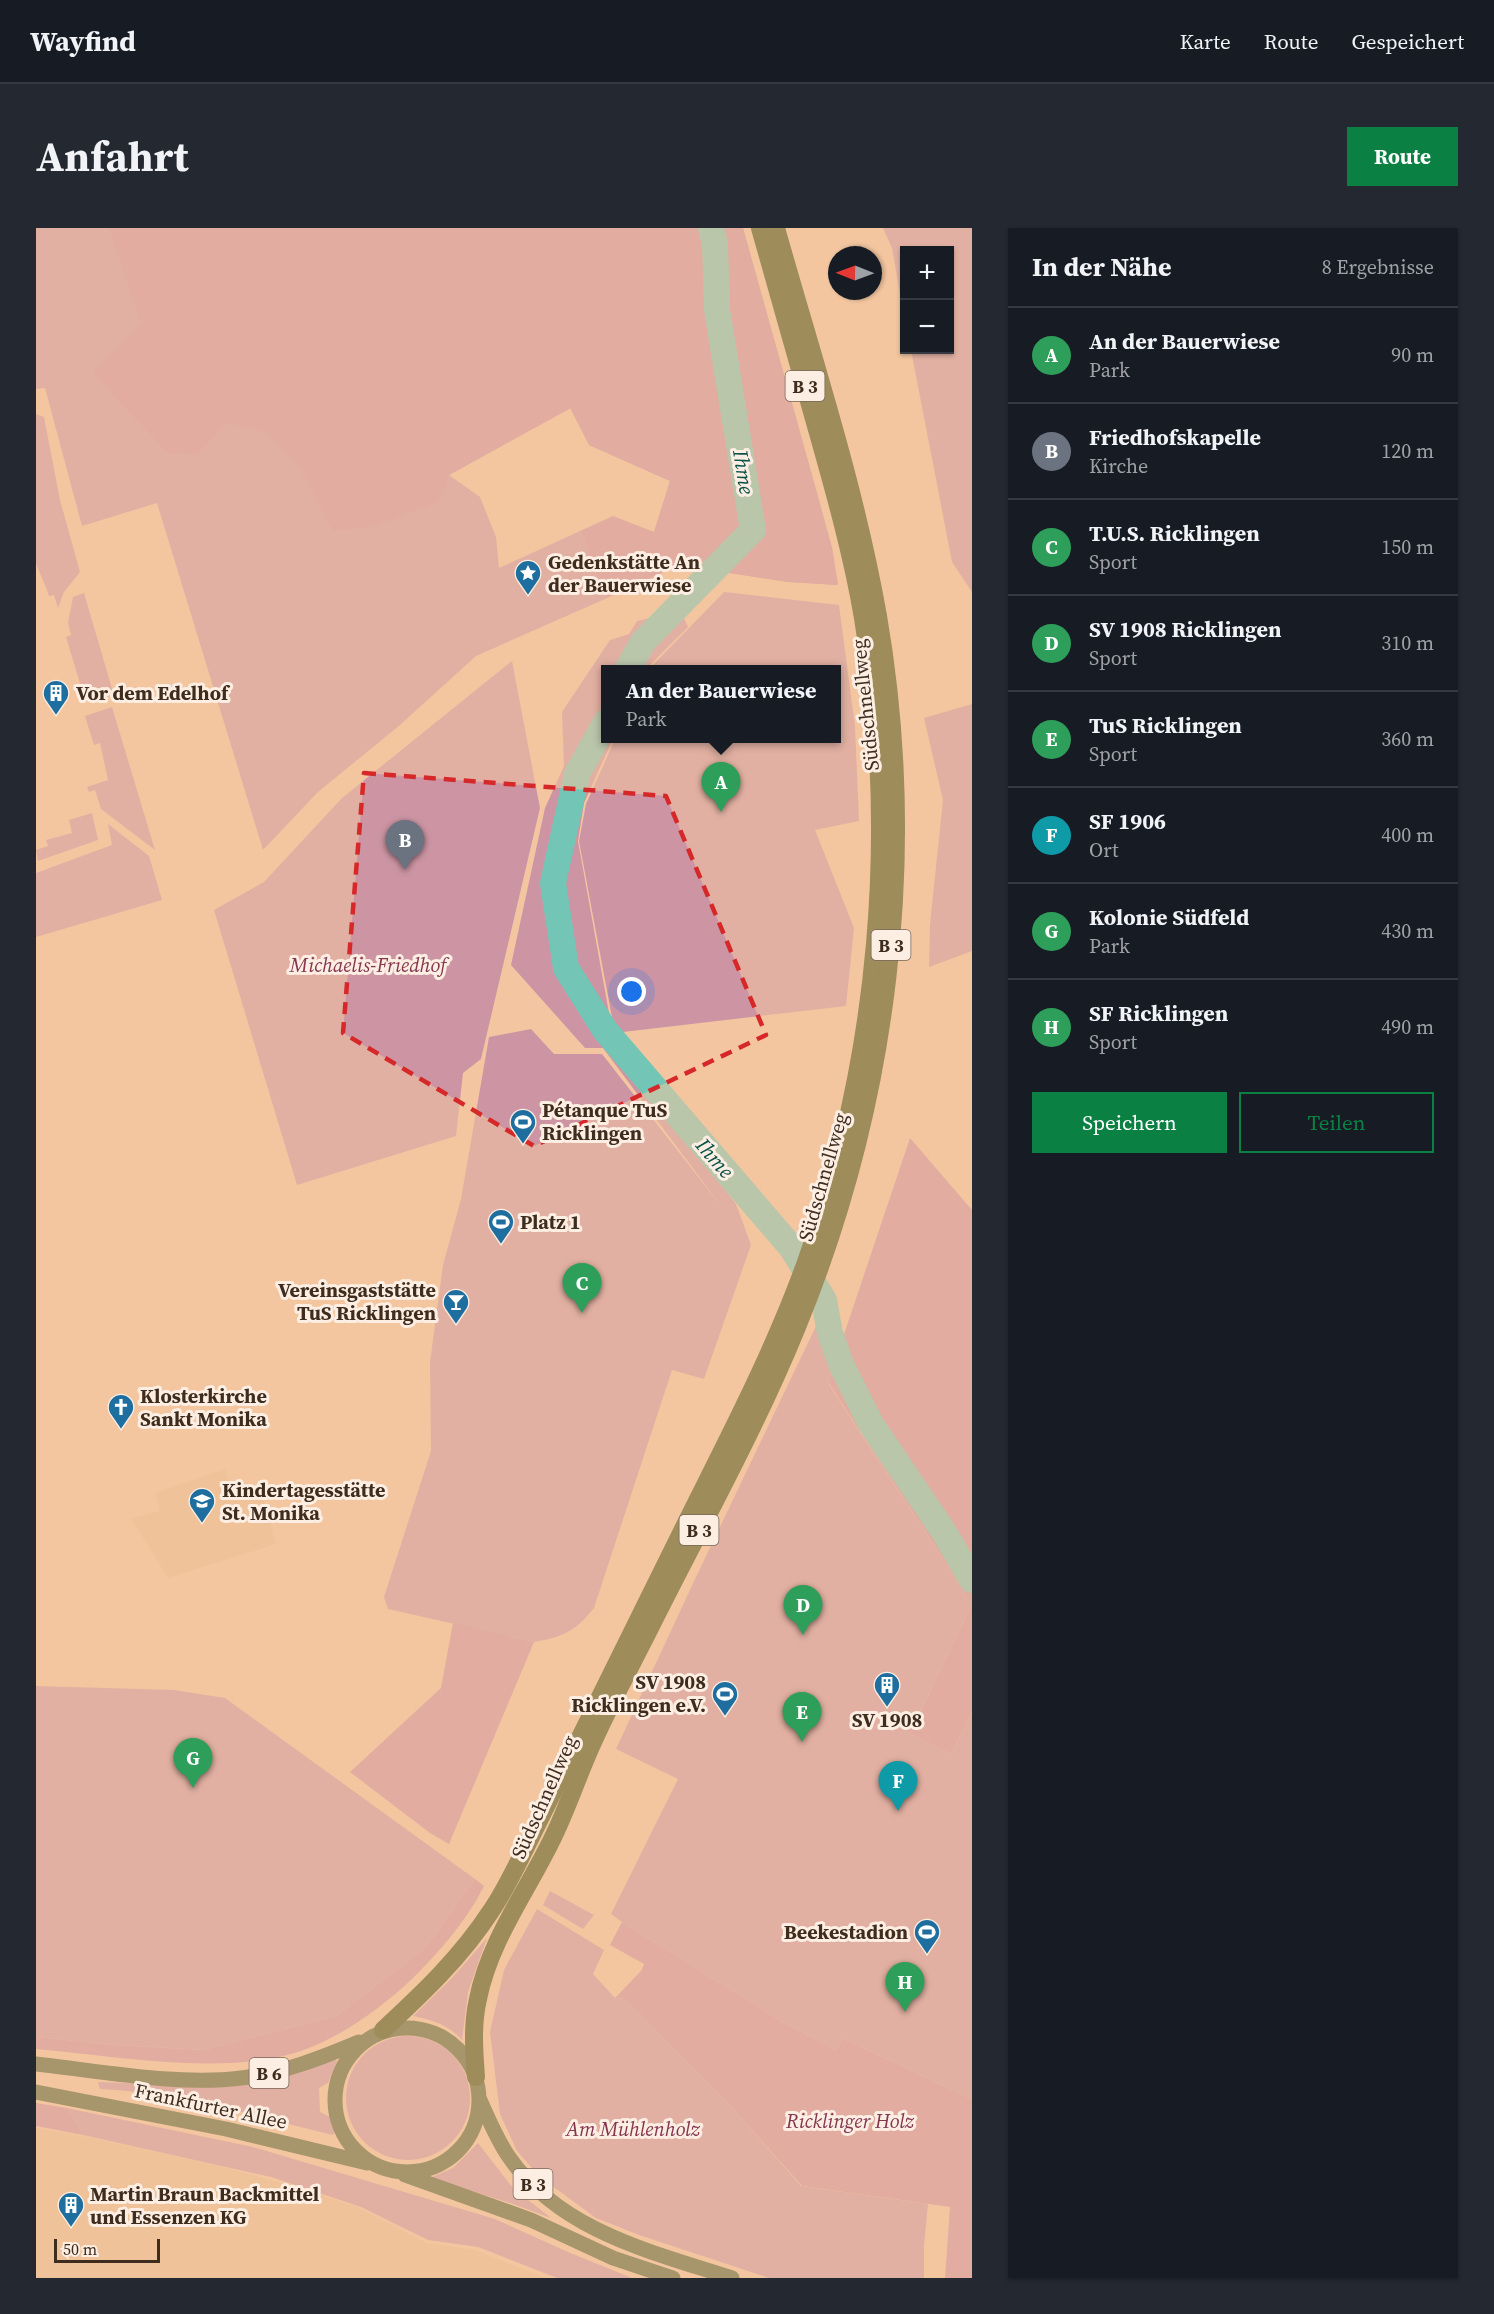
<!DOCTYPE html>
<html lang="de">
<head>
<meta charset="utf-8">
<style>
  :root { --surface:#171b24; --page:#242831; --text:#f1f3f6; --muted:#9ea1a6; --line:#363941; --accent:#0b8043 }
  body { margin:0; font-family:"Source Serif 4",serif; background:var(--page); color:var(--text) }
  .controls { position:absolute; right:18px; top:18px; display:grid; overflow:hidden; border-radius:0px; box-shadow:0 2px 4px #0004 }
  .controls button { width:54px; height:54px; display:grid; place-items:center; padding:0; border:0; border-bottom:2px solid var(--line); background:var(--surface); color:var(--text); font:30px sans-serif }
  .compass { position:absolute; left:792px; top:18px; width:54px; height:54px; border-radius:50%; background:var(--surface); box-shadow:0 2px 4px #0004; rotate:271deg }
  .scale { position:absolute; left:18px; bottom:15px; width:106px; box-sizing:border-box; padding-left:6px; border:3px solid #3e2c1e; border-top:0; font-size:16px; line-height:21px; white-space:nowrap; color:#3e2c1e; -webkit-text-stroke:4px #fceee2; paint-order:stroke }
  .you { position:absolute; left:596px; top:764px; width:21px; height:21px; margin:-15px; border:4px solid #fff; border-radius:50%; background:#1a73e8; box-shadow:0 0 0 9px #1a73e833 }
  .badge { display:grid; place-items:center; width:39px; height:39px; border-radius:50%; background:var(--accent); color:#fff; font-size:20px; font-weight:700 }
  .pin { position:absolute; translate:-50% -50px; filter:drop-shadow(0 2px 3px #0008) }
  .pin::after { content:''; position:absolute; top:32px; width:21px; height:18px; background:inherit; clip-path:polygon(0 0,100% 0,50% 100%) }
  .popup { position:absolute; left:565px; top:437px; width:240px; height:78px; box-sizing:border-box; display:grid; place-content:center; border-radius:0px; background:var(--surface); filter:drop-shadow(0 2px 4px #0005); font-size:20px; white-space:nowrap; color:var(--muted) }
  .popup b { font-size:22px; color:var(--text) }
  .popup::after { content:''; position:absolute; left:50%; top:100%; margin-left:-12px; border:12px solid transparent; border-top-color:var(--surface) }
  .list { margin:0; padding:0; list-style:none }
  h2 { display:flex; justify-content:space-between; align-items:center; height:78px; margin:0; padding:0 24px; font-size:26px }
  h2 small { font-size:20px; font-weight:400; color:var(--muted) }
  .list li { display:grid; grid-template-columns:39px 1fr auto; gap:18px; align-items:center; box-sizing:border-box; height:96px; padding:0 24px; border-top:2px solid var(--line) }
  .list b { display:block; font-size:22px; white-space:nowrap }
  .list p { margin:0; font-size:20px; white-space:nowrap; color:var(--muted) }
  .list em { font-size:20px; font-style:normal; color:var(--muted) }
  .actions { display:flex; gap:12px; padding:18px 24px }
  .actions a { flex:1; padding:14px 0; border:2px solid var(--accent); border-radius:0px; text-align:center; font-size:21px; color:var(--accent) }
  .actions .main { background:var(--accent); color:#fff }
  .map { position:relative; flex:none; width:936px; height:2050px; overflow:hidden; border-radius:0px }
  header { display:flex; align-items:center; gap:36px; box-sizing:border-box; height:84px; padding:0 30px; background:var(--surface); border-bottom:2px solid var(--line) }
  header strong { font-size:28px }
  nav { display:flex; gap:33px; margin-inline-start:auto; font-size:21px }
  .intro { display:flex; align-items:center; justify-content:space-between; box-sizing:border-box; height:144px; padding:0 36px }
  h1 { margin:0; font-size:42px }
  .button { padding:15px 27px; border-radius:0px; background:var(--accent); color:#fff; font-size:21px; font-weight:700 }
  main { display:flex; gap:36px; padding:0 36px }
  aside { flex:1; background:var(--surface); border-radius:0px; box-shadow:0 2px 4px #0004 }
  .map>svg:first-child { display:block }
  .built { fill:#eebc91 }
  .green { fill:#cd95a4 }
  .forest { fill:#ce8c9f }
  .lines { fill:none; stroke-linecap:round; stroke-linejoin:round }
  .river { stroke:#73c5b6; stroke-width:26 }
  .primary { stroke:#4c592a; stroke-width:15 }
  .highway { stroke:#384507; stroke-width:18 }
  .marked { fill:none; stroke:#d62828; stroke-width:4.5; stroke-dasharray:12 8; stroke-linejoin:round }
  .labels { text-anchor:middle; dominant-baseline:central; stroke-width:6; stroke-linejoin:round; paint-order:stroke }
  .shield { fill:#fceee2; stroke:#776659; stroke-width:1.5 }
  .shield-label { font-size:18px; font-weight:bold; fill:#3e2c1e }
  .poi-label { font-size:20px; font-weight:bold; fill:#3e2c1e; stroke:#fceee2; text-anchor:start }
  .street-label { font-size:20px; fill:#3e2c1e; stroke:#fceee2 }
  .park-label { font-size:20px; font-style:italic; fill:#853550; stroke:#fceee2 }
  .water-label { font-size:21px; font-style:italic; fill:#0a5349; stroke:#fceee2 }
</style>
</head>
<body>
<header>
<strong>Wayfind</strong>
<nav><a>Karte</a><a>Route</a><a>Gespeichert</a></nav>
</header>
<div class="intro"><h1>Anfahrt</h1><a class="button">Route</a></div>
<main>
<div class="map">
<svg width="936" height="2050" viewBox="0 0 936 2050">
  <rect width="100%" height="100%" fill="#f3c6a1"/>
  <g class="built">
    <polygon points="189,1241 196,1264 223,1256 240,1316 132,1350 95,1290 124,1283 119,1265"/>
    <polygon points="0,1900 42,1907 179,1937 257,1958 321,1979 391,2015 439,2022 509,2050 0,2050"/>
  </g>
  <g class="green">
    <polygon points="0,0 707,0 781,265 796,320 802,357 752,354 693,345 665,333 650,334 620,347 618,304 634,253 553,217 534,180 413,247 444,269 460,309 463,340 544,303 569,371 440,428 364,497 282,564 227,622 121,275 46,298 9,160 0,161"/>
    <polygon points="847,0 936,0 936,364 916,334 875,122 914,122 914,22 868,22 868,89 856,20"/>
    <path d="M0,186L8,189L24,272L44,344L28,364L22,380L18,367L13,368C10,357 4,347 0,335Z"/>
    <polygon points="688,364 803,377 819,498 823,593 779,602 818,700 810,778 587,804 577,795 543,613 550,576 579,511 801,510 801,442 613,441"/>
    <polygon points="48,365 77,464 49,472 30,409 35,407 32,395 37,369"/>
    <polygon points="644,381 652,399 610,441 593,441 609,415"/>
    <path d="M629,387L603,414L587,441L570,442L569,485L537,546L513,655L527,741L574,814L700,976L715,1017L668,1151L636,1142L558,1380C540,1403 527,1409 498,1414L352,1381L348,1369L395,1223L394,1134L407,1037L425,971L453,809L495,801L518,826H566L685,978L567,820H549L475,737L509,580L528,538L526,484L574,412L593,406L601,393Z"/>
    <polygon points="476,433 504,580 445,831 427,845 420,908 261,957 178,682 228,654 306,570"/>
    <polygon points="936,476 936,723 893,739 894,696 907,572 888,490"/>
    <polygon points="76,479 119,622 65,581 59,562 53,564 51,559 72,552 64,515 58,517 49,488"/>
    <polygon points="569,500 570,510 577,511 548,575 542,613 575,796 585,806 577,810 533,738 520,654 544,546"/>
    <polygon points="56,585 62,612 2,633 0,622 12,618 10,612 36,605 33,592"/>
    <polygon points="72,596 113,628 126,672 0,709 0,645 76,617"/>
    <polygon points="781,1096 800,1128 792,1155 936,1376 874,1506 915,1526 936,1483 936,1871 806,1810 800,1822 750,1796 586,1694 575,1686 642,1551 580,1521 660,1349"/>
    <polygon points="0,1458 138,1462 189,1470 439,1651 389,1720 300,1788 168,1822 79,1817 0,1809"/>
    <polygon points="514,1663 558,1687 547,1701 507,1677"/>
    <polygon points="501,1681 568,1722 557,1746 579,1770 589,1771 699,1883 765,1958 892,1976 888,2018 888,2050 733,2050 603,2007 560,1990 504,1949 481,1923 464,1886 454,1804 468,1742"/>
    <path d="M451,1710L432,1764L426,1812C413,1797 396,1792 377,1788L417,1749Z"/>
    <circle cx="372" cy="1870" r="62"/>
    <path d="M298,1831L301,1833L292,1855L283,1860L284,1884L294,1889L299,1904L297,1907C220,1889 143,1864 64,1861L62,1854L178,1858Z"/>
    <polygon points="31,1880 217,1919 459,1991 532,2024 596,2050 521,2050 442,2019 392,2012 325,1979 235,1949 47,1907"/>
    <polygon points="442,1915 477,1960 515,1990 480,1977 394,1950 417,1940"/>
  </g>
  <g class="forest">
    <polygon points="73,0 707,0 781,265 796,320 802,357 752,354 693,345 665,333 650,334 569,371 544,303 577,288 618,304 634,253 553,217 535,180 413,247 404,272 342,298 297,303 265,242 229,204 190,195 161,226 132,225 56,144 105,95"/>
    <polygon points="874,910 936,982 936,1483 915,1526 874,1506 936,1376 792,1154"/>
    <polygon points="417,1395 498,1414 413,1616 394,1605 314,1544 405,1460"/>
    <path d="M439,1651L448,1658C430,1694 404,1723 376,1751C344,1781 304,1810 262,1824C183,1848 81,1828 0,1821V1809L79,1817L168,1822L300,1788L389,1720Z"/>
    <polygon points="586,1694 750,1796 800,1822 806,1810 936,1871 936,2050 909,2050 914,1979 766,1958 699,1883 589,1771 579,1770 605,1743 608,1736 574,1717"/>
    <polygon points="0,1875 31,1880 47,1907 0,1898"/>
  </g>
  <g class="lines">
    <g class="river">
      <polyline points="591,442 607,414 717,302 681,82 679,17 675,0"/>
      <polyline points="570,494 541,546 517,655 530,740 569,802 755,1019 788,1072 794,1105 805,1136 835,1196 908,1304 936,1352"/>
    </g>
    <g class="primary">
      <circle cx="371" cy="1872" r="72"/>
      <path d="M0,1836C64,1843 142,1858 205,1850C247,1845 285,1830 323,1814"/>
      <polyline points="0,1864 190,1901 331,1935"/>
      <path d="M444,1872C453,1892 461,1912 473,1929C524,2003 616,2024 696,2050"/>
      <polyline points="369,1947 495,1992 577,2030 637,2050"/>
    </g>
    <g class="highway">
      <path d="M347,1802C387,1765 425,1729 455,1683C468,1664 478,1643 488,1623C543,1512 597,1402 652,1291C694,1207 738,1123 770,1034C843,829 862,605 827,390C816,325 798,262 780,198C761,132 743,66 724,0"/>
      <path d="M440,1849C438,1822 436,1797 442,1771C454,1710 495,1658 520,1603C534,1573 544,1542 558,1512C575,1474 596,1436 615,1398C664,1300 719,1202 761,1099C853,875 883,627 842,388C819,257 776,128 740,0"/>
    </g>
  </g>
  <path d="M0 0H936V2050H0ZM328,545L630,568L730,807L498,918L307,805Z" fill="#f3c6a1" fill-opacity=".55" fill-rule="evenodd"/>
  <path class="marked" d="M328,545L630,568L730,807L498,918L307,805Z"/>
  <defs>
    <g id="sight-pin" transform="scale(1.35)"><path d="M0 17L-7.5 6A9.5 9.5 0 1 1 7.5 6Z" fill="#1e6fa0" stroke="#fceee2"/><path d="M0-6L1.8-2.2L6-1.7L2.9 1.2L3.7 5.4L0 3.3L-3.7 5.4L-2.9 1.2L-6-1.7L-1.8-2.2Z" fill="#fff"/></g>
    <g id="building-pin" transform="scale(1.35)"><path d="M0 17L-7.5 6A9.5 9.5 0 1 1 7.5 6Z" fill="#1e6fa0" stroke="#fceee2"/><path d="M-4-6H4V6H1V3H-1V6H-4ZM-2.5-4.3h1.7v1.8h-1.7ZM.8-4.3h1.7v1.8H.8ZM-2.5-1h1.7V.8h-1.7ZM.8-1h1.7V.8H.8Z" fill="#fff"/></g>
    <g id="stadium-pin" transform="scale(1.35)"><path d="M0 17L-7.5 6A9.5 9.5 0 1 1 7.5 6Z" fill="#1e6fa0" stroke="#fceee2"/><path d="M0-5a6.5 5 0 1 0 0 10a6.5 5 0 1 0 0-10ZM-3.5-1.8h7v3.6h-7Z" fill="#fff"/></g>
    <g id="bar-pin" transform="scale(1.35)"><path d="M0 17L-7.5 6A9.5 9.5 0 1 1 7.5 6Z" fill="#1e6fa0" stroke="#fceee2"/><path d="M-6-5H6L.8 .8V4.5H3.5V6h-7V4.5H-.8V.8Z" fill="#fff"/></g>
    <g id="church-pin" transform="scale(1.35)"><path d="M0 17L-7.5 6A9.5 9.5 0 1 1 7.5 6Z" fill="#1e6fa0" stroke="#fceee2"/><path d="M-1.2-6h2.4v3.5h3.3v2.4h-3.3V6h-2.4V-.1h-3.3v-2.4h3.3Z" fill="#fff"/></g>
    <g id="school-pin" transform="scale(1.35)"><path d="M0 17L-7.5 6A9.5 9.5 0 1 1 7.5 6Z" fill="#1e6fa0" stroke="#fceee2"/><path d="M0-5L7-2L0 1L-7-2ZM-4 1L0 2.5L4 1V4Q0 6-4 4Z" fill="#fff"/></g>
  </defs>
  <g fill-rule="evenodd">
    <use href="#sight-pin" x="492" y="345"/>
    <use href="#building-pin" x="20" y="465"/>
    <use href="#stadium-pin" x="487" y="894"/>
    <use href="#stadium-pin" x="465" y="994"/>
    <use href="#bar-pin" x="420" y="1074"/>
    <use href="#church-pin" x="85" y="1179"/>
    <use href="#school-pin" x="166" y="1273"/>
    <use href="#building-pin" x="851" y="1457"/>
    <use href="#stadium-pin" x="689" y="1466"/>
    <use href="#stadium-pin" x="891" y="1704"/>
    <use href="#building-pin" x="35" y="1977"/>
  </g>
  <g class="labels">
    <g class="shield">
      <rect x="749.5" y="143" width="39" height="30" rx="4.5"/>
      <rect x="835.5" y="702" width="39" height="30" rx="4.5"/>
      <rect x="643.5" y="1287" width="39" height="30" rx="4.5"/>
      <rect x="213.5" y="1830" width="39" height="30" rx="4.5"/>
      <rect x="477.5" y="1941" width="39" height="30" rx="4.5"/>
    </g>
    <g class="shield-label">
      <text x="769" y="158">B 3</text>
      <text x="855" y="717">B 3</text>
      <text x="663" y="1302">B 3</text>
      <text x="233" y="1845">B 6</text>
      <text x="497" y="1956">B 3</text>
    </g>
    <g class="poi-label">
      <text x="512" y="334">Gedenkstätte An<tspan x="512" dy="23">der Bauerwiese</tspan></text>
      <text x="40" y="465">Vor dem Edelhof</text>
      <text x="506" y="882">Pétanque TuS<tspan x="506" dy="23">Ricklingen</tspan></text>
      <text x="484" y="994">Platz 1</text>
      <text x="400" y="1062" text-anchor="end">Vereinsgaststätte<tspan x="400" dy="23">TuS Ricklingen</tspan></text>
      <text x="104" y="1168">Klosterkirche<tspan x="104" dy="23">Sankt Monika</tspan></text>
      <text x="186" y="1262">Kindertagesstätte<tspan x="186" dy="23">St. Monika</tspan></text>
      <text x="670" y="1454" text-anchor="end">SV 1908<tspan x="670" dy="23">Ricklingen e.V.</tspan></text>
      <text x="851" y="1492" text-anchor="middle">SV 1908</text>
      <text x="872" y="1704" text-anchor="end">Beekestadion</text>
      <text x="54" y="1966">Martin Braun Backmittel<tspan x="54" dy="23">und Essenzen KG</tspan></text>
    </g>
    <g class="street-label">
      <text transform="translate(829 477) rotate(-96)">Südschnellweg</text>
      <text transform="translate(787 949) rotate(-74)">Südschnellweg</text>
      <text transform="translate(508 1569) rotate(-66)">Südschnellweg</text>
      <text transform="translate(175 1878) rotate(12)">Frankfurter Allee</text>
    </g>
    <g class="park-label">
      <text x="332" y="737">Michaelis-Friedhof</text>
      <text x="814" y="1893">Ricklinger Holz</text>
      <text x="597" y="1901">Am Mühlenholz</text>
    </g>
    <g class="water-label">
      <text transform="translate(708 244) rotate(81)">Ihme</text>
      <text transform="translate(679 930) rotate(49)">Ihme</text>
    </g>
  </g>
</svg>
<div class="controls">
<button>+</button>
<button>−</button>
</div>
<svg class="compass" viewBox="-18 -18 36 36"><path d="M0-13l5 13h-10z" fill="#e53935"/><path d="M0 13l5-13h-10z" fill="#9ea1a6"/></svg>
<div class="scale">50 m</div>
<div class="you"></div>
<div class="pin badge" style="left:685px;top:584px;background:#2e9e5b">A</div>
<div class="popup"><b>An der Bauerwiese</b>Park</div>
<div class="pin badge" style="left:369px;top:642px;background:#6b7280">B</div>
<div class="pin badge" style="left:546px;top:1085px;background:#2e9e5b">C</div>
<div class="pin badge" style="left:767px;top:1407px;background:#2e9e5b">D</div>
<div class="pin badge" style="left:766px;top:1514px;background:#2e9e5b">E</div>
<div class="pin badge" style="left:862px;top:1583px;background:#0f9aa8">F</div>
<div class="pin badge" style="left:157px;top:1560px;background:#2e9e5b">G</div>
<div class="pin badge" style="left:869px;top:1784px;background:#2e9e5b">H</div>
</div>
<aside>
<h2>In der Nähe<small>8 Ergebnisse</small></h2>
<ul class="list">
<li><span class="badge" style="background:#2e9e5b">A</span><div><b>An der Bauerwiese</b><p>Park</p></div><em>90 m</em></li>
<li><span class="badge" style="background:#6b7280">B</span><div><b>Friedhofskapelle</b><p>Kirche</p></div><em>120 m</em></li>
<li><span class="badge" style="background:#2e9e5b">C</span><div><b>T.U.S. Ricklingen</b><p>Sport</p></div><em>150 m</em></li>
<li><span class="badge" style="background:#2e9e5b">D</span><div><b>SV 1908 Ricklingen</b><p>Sport</p></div><em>310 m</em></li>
<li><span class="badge" style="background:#2e9e5b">E</span><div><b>TuS Ricklingen</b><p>Sport</p></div><em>360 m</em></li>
<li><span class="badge" style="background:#0f9aa8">F</span><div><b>SF 1906</b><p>Ort</p></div><em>400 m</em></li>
<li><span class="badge" style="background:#2e9e5b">G</span><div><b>Kolonie Südfeld</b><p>Park</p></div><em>430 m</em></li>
<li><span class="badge" style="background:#2e9e5b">H</span><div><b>SF Ricklingen</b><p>Sport</p></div><em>490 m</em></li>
</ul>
<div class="actions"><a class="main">Speichern</a><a>Teilen</a></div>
</aside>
</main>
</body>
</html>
